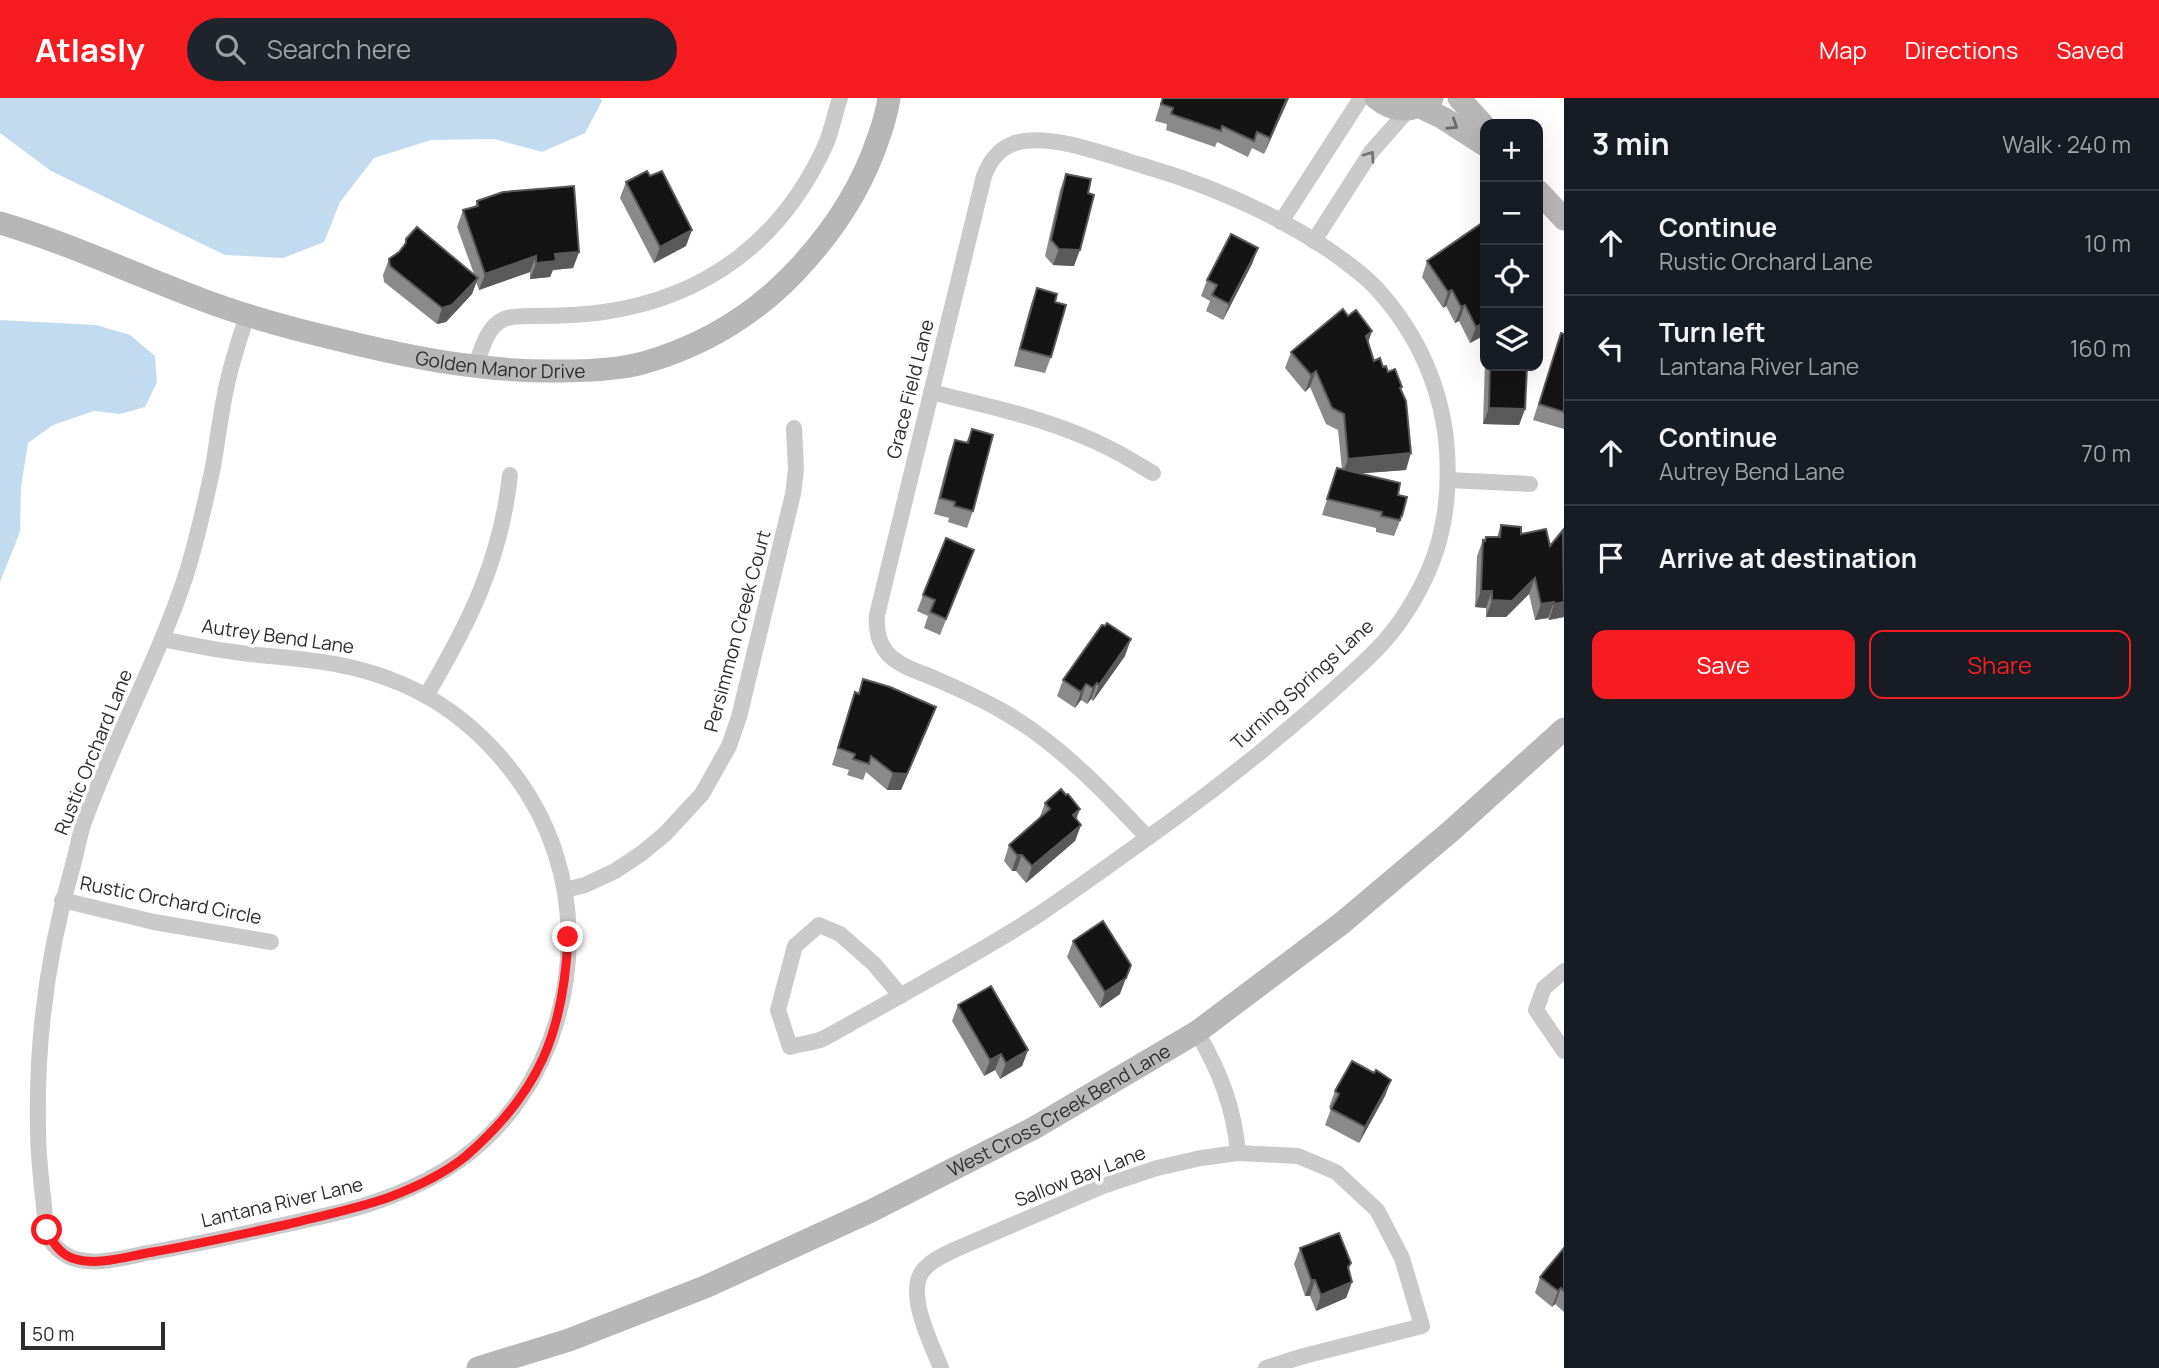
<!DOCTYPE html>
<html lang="en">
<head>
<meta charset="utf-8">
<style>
  :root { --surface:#171b24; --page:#20242c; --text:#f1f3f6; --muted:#9ea1a6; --line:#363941; --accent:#f71c22 }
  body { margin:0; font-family:Manrope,sans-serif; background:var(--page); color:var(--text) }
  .controls { position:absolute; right:21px; top:21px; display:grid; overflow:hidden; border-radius:14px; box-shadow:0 7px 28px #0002 }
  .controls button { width:63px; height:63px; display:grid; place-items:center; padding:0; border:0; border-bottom:2px solid var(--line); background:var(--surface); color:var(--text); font:35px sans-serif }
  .scale { position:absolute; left:21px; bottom:18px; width:144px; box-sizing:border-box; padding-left:7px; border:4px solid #2d2d2d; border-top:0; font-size:19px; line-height:24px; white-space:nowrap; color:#2d2d2d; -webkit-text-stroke:5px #fff; paint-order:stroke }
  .stop { position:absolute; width:21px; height:21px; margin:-16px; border:5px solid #f71c22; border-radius:50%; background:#fff }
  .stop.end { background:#f71c22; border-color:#fff; box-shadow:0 2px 7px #0008 }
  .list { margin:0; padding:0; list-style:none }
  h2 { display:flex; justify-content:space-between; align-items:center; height:91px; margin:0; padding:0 28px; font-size:30px }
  h2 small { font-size:23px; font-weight:400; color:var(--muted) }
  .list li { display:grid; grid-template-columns:46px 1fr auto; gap:21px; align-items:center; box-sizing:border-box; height:105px; padding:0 28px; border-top:2px solid var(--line) }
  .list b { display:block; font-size:26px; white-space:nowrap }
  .list p { margin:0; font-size:23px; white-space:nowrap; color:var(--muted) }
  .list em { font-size:23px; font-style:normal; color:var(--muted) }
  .actions { display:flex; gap:14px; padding:21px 28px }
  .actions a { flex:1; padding:16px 0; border:2px solid var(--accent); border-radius:14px; text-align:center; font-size:24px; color:var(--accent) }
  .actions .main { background:var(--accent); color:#fff }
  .icon { flex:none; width:38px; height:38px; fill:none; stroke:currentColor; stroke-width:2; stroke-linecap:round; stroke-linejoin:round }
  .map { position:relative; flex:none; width:1564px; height:1270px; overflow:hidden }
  header { display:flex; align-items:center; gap:42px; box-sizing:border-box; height:98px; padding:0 35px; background:var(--accent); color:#fff }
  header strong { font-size:33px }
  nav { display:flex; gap:38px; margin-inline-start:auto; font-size:24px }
  .search { width:490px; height:63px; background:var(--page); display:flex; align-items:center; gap:18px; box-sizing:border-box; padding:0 24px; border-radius:38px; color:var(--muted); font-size:26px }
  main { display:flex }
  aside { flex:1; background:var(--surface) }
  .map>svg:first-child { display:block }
  .water { fill:#c3dbef }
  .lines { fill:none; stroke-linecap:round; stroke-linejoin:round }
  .street { stroke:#cacaca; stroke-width:16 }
  .secondary { stroke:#b7b7b7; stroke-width:23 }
  .wall { fill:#8a8a8a }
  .shaded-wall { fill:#5a5a5a }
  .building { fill:#141414; stroke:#5a5a5a; stroke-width:2 }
  .oneway { stroke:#6b6b6b }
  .oneway2 { stroke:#747474 }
  .route { stroke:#f71c22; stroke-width:9 }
  .labels { text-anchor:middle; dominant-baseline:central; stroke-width:7; stroke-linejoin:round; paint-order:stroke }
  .street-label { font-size:19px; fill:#2d2d2d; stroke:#fff }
</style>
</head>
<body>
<header>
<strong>Atlasly</strong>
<div class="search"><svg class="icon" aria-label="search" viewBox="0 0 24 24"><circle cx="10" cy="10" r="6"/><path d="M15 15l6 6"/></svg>Search here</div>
<nav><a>Map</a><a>Directions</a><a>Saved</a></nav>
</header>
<main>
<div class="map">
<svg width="1564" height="1270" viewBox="0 0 1564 1270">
  <rect width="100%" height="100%" fill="#fff"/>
  <g class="water">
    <polygon points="0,0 600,0 602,3 585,35 542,54 494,41 431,42 374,60 340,104 324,144 283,160 225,157 51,73 0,35"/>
    <polygon points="0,222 96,227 130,237 155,258 157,284 145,309 120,316 94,313 53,327 28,345 21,389 20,434 0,484"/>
  </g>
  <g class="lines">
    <g class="street">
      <polyline points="1281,124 1361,0"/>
      <polyline points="1314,143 1371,54 1408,12"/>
      <path d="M475,269C482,252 486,229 504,221C515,217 525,218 536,218C559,218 582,217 604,214C708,199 783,141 826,46C832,31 835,15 840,0"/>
      <path d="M931,294C992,309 1055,322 1111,351C1125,358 1139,367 1153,375"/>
      <polyline points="1449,382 1530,386"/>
      <path d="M162,541C191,547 220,553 250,556C305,562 349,563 402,586C472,616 531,681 555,754C591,863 555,994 460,1062C439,1077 415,1089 391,1098C357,1112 319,1119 283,1127C240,1137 196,1146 153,1154C129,1158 99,1168 76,1161C66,1159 55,1150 50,1141C45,1131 45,1119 44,1108C41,1082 38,1057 38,1031C36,942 48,853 73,767C77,753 79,738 84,724C114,641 158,562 186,477C197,442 205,406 213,369C218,340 221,311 228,282C233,260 240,239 247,218"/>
      <path d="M426,598C469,526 501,461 510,377"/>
      <polyline points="565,792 585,787 615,773 642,755 665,736 702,696 729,648 739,619 793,396 796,371 794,330"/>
      <polyline points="62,802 154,824 271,844"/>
      <polyline points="1564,873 1544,890 1536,912 1564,953"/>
      <path d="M901,898L874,866L840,836L819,827L795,848L778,912L790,949C800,946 810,945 820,942C832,937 844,929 855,923C877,911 900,898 923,885C963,862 1005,839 1044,813C1087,784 1129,753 1171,723C1226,683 1279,640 1330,595C1355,572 1381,551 1401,522C1438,468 1451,418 1447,353C1443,292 1418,236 1377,191C1363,176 1346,164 1329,152C1272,114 1209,87 1144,68C1109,58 1050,34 1015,45C998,51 990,63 984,78L877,517C876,532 878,545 889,557C901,569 920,574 936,581C959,591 982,601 1004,614C1059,646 1104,693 1148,740"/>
      <path d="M1197,934C1220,974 1234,1009 1238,1055"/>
      <path d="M941,1270C932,1247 906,1197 922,1174C930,1163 942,1158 954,1152L1103,1088L1157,1070L1201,1060L1238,1055L1298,1058L1336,1074L1377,1112L1402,1160L1422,1228L1304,1258L1266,1270"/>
    </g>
    <g class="secondary">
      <path d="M1376,0C1394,15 1414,15 1432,0"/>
      <polyline points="1459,0 1485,29"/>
      <polyline points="1420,9 1443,20 1485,47"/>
      <polyline points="1538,93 1564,121"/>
      <path id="s1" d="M0,125C69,145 135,177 203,202C248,219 293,231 340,242C412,260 484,274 559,273C586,273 617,272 643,265C703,248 752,219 795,174C832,135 861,92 878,41C883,27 887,14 889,0"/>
      <path id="s2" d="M478,1270L569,1242L705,1189L871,1113L1034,1030L1197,934L1342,825L1451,733L1564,631"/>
    </g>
  </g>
  <g class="wall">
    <polygon points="1162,0 1289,0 1264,56 1252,50 1248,59 1217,44 1215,49 1166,32 1167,26 1155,23"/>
    <polygon points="1066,76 1074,168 1053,167 1045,158 1060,92"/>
    <polygon points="626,84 686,148 654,165 620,100"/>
    <polygon points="477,103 579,154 573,170 553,172 550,179 530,181 530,174 479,192 476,184 472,196 446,224 437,226 384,184 383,177 389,161 399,154 403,149 406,141 474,176 457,129 463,112 475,109"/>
    <polygon points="1485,123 1485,237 1470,245 1459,223 1455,225 1446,208 1443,210 1422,179 1427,163"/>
    <polygon points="1258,150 1252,166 1223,222 1206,213 1210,203 1201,198 1207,182"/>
    <polygon points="1037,190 1055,204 1051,259 1045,275 1014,268 1031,206"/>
    <polygon points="1348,218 1372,233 1368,245 1374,263 1388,274 1402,289 1401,292 1406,372 1361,375 1398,397 1402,418 1394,438 1376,434 1376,430 1322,417 1337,370 1342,371 1338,332 1326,326 1310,289 1305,294 1285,270 1291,254"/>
    <polygon points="1561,235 1564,236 1564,331 1533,322"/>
    <polygon points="1485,264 1485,268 1527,268 1525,311 1519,327 1483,326"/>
    <polygon points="972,331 973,413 967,430 948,424 949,420 934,416 949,358 955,342 966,345"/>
    <polygon points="1501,427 1550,448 1564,434 1564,519 1549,522 1548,520 1535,522 1529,496 1506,519 1486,519 1486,510 1475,509 1477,458 1483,442 1497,439"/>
    <polygon points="974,452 940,537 924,530 928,518 917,513 923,497"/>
    <polygon points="1125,558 1093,603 1091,601 1087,606 1081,602 1075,610 1057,598 1063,582"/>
    <polygon points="863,581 930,625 901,692 887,692 866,674 863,682 847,677 849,672 832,667 855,594 858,596"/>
    <polygon points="1045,705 1076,721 1081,727 1075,743 1026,785 1016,773 1012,773 1004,763 1009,747 1039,721"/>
    <polygon points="1073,843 1120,896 1100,910 1067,859"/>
    <polygon points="958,907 1028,952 1022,968 1000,981 995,972 984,978 952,923"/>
    <polygon points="1374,975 1391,982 1385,998 1359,1045 1325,1027 1331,1011 1329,1009 1335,993"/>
    <polygon points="1300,1150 1351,1165 1349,1171 1352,1184 1346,1200 1316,1213 1310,1198 1305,1198 1294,1166"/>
    <polygon points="1564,1150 1564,1214 1555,1206 1552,1209 1535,1195 1540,1179"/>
  </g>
  <g class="shaded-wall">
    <polygon points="1287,0 1289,0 1264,56 1270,40"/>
    <polygon points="692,132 686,148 654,165 660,149"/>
    <polygon points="1258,150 1252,166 1223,222 1229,206"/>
    <polygon points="1059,151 1080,152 1074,168 1053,167"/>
    <polygon points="579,154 573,170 553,172 550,179 530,181 536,165 555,156"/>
    <polygon points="536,158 530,174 479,192 485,176"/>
    <polygon points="478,180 472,196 446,224 437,226 442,210"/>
    <polygon points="1452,192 1446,208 1443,210 1448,194"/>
    <polygon points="1465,207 1459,223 1455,225 1461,209"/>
    <polygon points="1485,224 1485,237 1470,245 1476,229"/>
    <polygon points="1372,233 1366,249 1366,238"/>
    <polygon points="1316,273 1310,289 1305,294 1311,277"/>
    <polygon points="1489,310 1525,311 1519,327 1483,326"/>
    <polygon points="1411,355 1406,372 1342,377 1348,361"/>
    <polygon points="1535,480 1529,496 1506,519 1486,519 1492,502"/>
    <polygon points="1481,493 1492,493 1486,510 1475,509"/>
    <polygon points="1554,504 1548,520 1535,522 1541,506"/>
    <polygon points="1564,504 1564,519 1549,522 1554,506"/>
    <polygon points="1131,541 1125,558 1093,603 1099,587"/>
    <polygon points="1097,585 1091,601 1087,606 1093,590"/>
    <polygon points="1086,586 1081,602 1075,610 1081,594"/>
    <polygon points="936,609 901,692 887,692 893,675"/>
    <polygon points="1080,711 1074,727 1073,717"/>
    <polygon points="1081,727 1075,743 1026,785 1032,768"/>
    <polygon points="1017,757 1022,757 1016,773 1012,773"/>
    <polygon points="1131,867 1120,896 1100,910 1105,894"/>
    <polygon points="1028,952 1022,968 1000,981 1006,965"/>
    <polygon points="1001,956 995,972 984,978 990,962"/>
    <polygon points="1391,982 1385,998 1359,1045 1365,1029"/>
    <polygon points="1311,1182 1315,1182 1310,1198 1305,1198"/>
    <polygon points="1352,1184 1346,1200 1316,1213 1321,1197"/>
    <polygon points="1561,1190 1555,1206 1552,1209 1558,1193"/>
  </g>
  <g class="building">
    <polygon points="1163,0 1287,0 1270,40 1257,34 1254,43 1222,28 1221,33 1171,16 1173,10 1161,6"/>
    <polygon points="647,73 650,78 662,73 692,132 660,149 626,84"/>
    <polygon points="1066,76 1091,81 1088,95 1094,97 1080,152 1059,151 1051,142"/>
    <polygon points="574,88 579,154 555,156 556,163 536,165 536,158 485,176 463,112 478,108 477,103 503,94"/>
    <polygon points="1485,123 1485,224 1476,229 1465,207 1461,209 1452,192 1448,194 1427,163"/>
    <polygon points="417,129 478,180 452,207 442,210 390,168 389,161 399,154 406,145 406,141"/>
    <polygon points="1231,136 1258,150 1229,206 1212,197 1217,187 1207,182"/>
    <polygon points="1037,190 1057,196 1055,204 1066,207 1051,259 1020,251"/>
    <polygon points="1343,211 1348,218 1356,212 1372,233 1366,238 1374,263 1380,260 1383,269 1386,268 1388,274 1395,271 1402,289 1400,290 1406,303 1411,355 1348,361 1344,316 1332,310 1316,273 1311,277 1291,254"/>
    <polygon points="1561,235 1564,236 1564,314 1539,306"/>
    <polygon points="1490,268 1527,268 1525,311 1489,310"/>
    <polygon points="972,331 993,337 973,413 954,408 955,404 940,400 955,342 968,345"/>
    <polygon points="1337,370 1400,385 1398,397 1407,399 1402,418 1401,418 1400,422 1381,418 1382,414 1327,401"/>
    <polygon points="1501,427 1521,429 1521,436 1546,431 1550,448 1563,432 1564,504 1554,506 1554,504 1541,506 1535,480 1512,503 1492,502 1492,493 1481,493 1483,442 1485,443 1486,439 1500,439"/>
    <polygon points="946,440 974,452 946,521 930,514 935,502 923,497"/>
    <polygon points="1107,525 1131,541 1099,587 1097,585 1093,590 1086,586 1081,594 1063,582 1102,527 1105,528"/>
    <polygon points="863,581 890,589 936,609 907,676 893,675 871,658 869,666 853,661 855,656 838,650 855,594 859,596"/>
    <polygon points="1061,691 1066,697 1068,696 1080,711 1073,717 1081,727 1032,768 1022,757 1017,757 1009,747 1050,711 1045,705"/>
    <polygon points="1103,823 1131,867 1126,880 1105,894 1073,843"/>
    <polygon points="991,888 1028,952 1006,965 1001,956 990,962 958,907"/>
    <polygon points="1352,963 1374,975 1376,972 1391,982 1365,1029 1331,1011 1339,996 1335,993"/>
    <polygon points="1339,1135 1351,1165 1348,1169 1352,1184 1321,1197 1315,1182 1311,1182 1300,1150"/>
    <polygon points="1564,1150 1564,1193 1561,1190 1558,1193 1540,1179"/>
  </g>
  <defs><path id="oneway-chevron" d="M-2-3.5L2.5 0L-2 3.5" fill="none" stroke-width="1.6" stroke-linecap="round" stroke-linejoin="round" transform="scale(1.75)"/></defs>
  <use class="oneway" href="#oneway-chevron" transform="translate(1453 27) rotate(33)"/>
  <use class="oneway2" href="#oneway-chevron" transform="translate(1370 58) rotate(-54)"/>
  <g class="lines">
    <path class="route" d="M47,1132C52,1144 60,1157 75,1161C99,1168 129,1158 153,1154C199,1146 244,1136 289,1126C321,1118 355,1111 387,1100C414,1090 444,1076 466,1058C539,995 564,934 568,839"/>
  </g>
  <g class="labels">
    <g class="street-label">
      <text stroke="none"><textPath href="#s1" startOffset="523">Golden Manor Drive</textPath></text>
      <text transform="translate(910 291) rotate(-76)">Grace Field Lane</text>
      <text transform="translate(737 533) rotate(-75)">Persimmon Creek Court</text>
      <text transform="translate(278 538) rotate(8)">Autrey Bend Lane</text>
      <text transform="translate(1302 586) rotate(-42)">Turning Springs Lane</text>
      <text transform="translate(93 654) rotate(-68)">Rustic Orchard Lane</text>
      <text transform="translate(171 802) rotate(11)">Rustic Orchard Circle</text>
      <text stroke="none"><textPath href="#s2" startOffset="637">West Cross Creek Bend Lane</textPath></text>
      <text transform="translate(1080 1078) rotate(-21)">Sallow Bay Lane</text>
      <text transform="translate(282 1104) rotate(-13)">Lantana River Lane</text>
    </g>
  </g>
</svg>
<div class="controls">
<button>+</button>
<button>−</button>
<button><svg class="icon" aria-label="locate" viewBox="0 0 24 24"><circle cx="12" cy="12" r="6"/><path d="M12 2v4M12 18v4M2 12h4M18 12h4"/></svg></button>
<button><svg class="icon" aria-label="layers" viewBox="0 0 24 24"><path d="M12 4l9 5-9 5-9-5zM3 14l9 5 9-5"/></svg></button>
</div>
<div class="scale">50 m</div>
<div class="stop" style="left:47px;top:1132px"></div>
<div class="stop end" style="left:568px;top:839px"></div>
</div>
<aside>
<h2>3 min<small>Walk · 240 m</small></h2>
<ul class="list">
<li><svg class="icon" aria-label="ahead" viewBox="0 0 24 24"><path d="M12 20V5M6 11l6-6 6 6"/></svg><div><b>Continue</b><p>Rustic Orchard Lane</p></div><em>10 m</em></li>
<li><svg class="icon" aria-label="left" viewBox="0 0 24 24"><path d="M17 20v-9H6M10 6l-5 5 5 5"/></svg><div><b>Turn left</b><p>Lantana River Lane</p></div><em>160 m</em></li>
<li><svg class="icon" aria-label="ahead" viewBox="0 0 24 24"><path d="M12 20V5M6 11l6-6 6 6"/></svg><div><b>Continue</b><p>Autrey Bend Lane</p></div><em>70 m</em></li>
<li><svg class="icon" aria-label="arrive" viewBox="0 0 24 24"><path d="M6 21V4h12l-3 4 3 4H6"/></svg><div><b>Arrive at destination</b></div></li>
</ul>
<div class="actions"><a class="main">Save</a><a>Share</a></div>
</aside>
</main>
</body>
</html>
